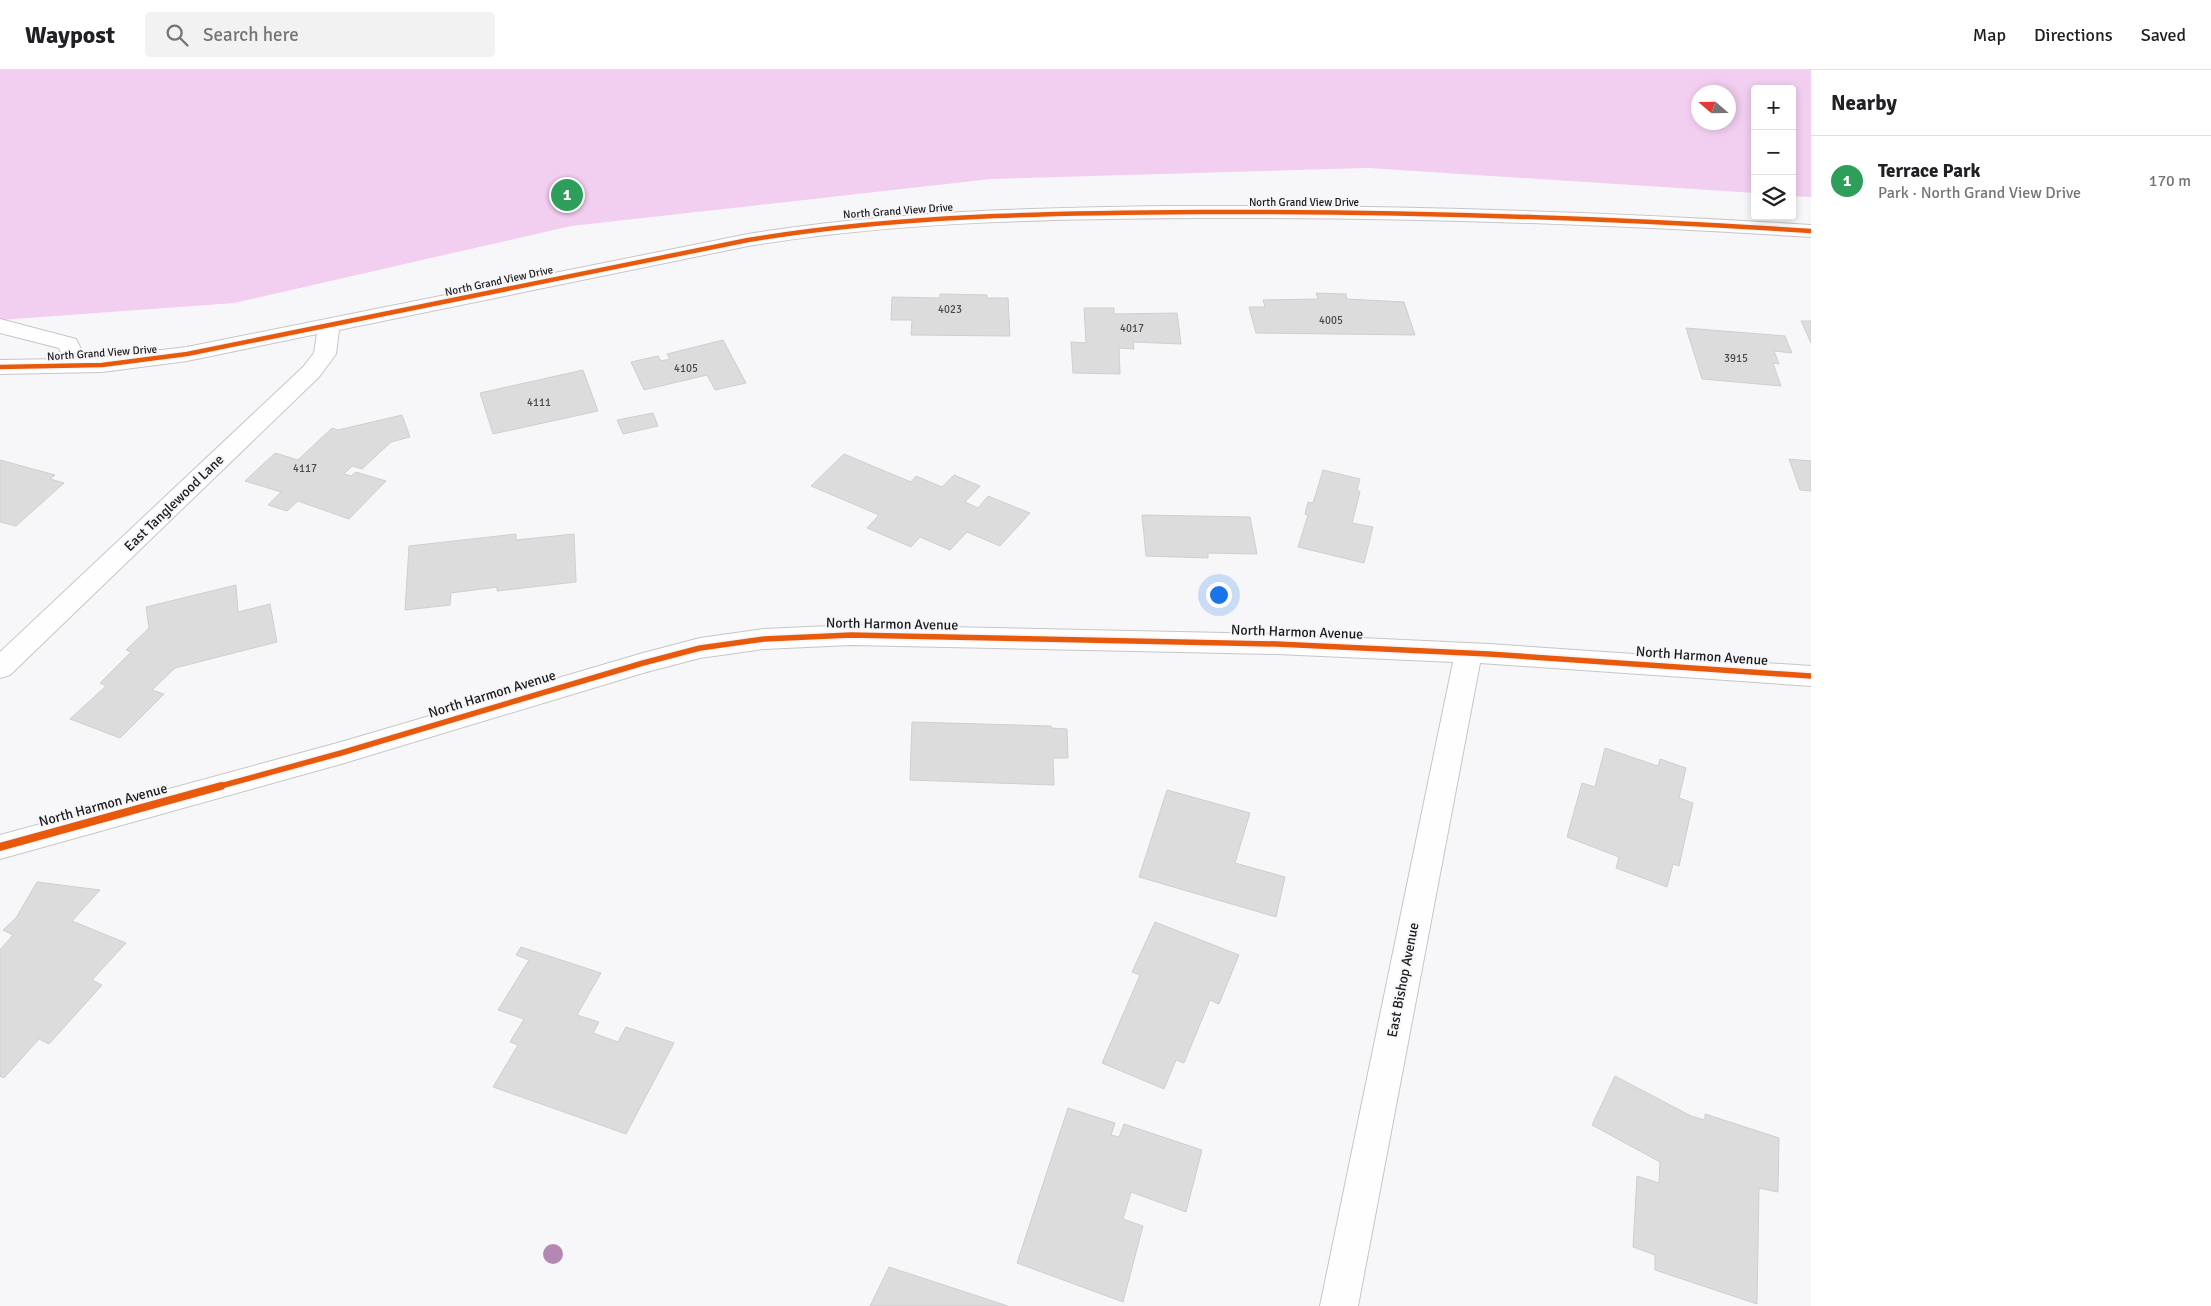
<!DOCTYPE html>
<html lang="en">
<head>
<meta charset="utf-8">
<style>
  :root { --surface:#fff; --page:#f2f2f2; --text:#202124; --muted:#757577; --line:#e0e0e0; --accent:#db2777 }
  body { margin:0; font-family:Signika,sans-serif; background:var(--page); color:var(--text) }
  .controls { position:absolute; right:15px; top:15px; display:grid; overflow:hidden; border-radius:5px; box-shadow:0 2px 8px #0003 }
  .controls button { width:45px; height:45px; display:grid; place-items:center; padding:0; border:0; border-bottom:1px solid var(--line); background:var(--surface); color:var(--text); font:25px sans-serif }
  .compass { position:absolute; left:1691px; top:15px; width:45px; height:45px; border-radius:50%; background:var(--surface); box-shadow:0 2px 8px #0003; rotate:290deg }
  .you { position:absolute; left:1218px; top:524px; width:18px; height:18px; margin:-12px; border:4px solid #fff; border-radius:50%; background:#1a73e8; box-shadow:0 0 0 8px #1a73e833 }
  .badge { display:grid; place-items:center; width:32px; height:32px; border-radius:50%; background:var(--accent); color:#fff; font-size:16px; font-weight:700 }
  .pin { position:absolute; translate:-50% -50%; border:2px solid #fff; box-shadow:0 1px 5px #0006 }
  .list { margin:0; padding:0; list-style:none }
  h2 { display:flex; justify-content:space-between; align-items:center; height:65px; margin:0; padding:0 20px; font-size:21px }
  h2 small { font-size:16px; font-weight:400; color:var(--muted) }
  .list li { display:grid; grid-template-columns:32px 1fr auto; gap:15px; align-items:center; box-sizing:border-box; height:90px; padding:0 20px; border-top:1px solid var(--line) }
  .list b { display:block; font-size:19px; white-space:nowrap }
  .list p { margin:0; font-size:16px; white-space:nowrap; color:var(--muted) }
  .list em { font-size:16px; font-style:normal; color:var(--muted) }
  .icon { flex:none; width:28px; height:28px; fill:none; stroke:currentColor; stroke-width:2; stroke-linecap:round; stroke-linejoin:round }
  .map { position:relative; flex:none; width:1811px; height:1236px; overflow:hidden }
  header { display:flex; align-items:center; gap:30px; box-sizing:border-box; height:70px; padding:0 25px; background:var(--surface); border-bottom:1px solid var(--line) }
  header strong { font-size:24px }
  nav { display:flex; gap:28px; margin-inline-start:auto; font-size:18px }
  .search { width:350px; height:45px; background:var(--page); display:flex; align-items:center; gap:12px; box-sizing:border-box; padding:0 18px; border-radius:5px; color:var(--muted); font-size:19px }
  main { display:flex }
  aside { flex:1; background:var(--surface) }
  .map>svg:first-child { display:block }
  .green { fill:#f2cef1; fill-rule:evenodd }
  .building { fill:#dcdcdd; stroke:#cfcfd0 }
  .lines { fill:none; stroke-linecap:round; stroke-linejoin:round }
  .minor-casing { stroke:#c6c6c8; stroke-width:2 }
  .minor { fill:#fefefe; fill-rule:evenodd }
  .cycleway-far2-casing { stroke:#f6f6fa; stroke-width:7 }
  .cycleway-far1-casing { stroke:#f6f6fa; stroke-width:9 }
  .cycleway-casing { stroke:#f6f6fa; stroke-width:11 }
  .cycleway-far2 { stroke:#e8590c; stroke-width:4.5 }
  .cycleway-far1 { stroke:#e8590c; stroke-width:5.5 }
  .cycleway { stroke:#e8590c; stroke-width:8 }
  .tree { fill:#b389b3 }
  .labels { text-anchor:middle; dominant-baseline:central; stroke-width:4; stroke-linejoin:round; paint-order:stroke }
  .far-street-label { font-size:11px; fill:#1a1a1b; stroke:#f6f6fa }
  .number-label { font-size:11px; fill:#4a4a4c }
  .street-label { font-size:14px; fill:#1a1a1b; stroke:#f6f6fa }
</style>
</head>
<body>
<header>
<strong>Waypost</strong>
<div class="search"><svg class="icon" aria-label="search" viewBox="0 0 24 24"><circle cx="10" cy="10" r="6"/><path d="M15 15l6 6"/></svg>Search here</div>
<nav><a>Map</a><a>Directions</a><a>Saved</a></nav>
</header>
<main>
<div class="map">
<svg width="1811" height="1236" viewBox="0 0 1811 1236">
  <rect width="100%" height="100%" fill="#f7f7f9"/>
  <path class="green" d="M0,0H1811V127L1792,126V19H1755V123L1368,98L991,109L571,156L234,233L0,250ZM1698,22H1728V52H1698Z"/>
  <g class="building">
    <polygon points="1316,223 1346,224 1347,229 1404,232 1415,265 1256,263 1249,237 1265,237 1263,230 1318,229"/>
    <polygon points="940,224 987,225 987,228 1008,228 1010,266 911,265 912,250 891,250 892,227 940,228"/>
    <polygon points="1084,238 1114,238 1114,244 1177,243 1181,274 1133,272 1134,279 1119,278 1120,304 1073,303 1071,272 1086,273"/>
    <polygon points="1801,251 1811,251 1811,273"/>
    <polygon points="1686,258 1785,266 1792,283 1774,281 1779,294 1773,293 1781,316 1702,309"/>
    <polygon points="723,270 746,313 715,320 707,305 644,320 631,292 658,286 661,291 670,289 667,284"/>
    <polygon points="583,300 598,341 493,364 480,323"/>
    <polygon points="653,343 658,356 623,364 617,350"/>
    <polygon points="402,345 410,367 391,372 362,399 352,396 344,404 351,406 356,402 386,411 349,449 298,431 287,441 268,435 281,422 245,411 275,383 298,390 332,358 338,360"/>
    <polygon points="844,384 911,412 916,406 942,417 954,405 980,416 965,432 978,438 988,426 1030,443 1000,476 967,462 950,480 920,467 911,477 867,458 879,445 811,416"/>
    <polygon points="1789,389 1811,391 1811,421 1800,420"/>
    <polygon points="0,390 55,405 50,409 64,413 16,456 0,452"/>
    <polygon points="1323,400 1360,409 1357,420 1360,422 1352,453 1373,457 1364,493 1298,477 1308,445 1305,444 1308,432 1313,433"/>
    <polygon points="1142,445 1250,447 1257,484 1208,483 1208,488 1146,486"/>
    <polygon points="516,464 516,470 574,464 576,512 497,521 497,517 451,523 450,535 405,540 409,476"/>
    <polygon points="236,515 238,542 270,534 277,572 175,598 152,620 164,624 120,668 70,649 106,616 100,613 131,582 126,580 149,558 146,537"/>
    <polygon points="912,652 1051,656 1051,658 1067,659 1068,688 1053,688 1054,715 910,710"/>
    <polygon points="1605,678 1658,696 1660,689 1686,698 1679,728 1693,733 1679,796 1673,794 1667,817 1616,798 1619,787 1567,767 1582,713 1595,717"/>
    <polygon points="1167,720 1250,743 1235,793 1285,807 1276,847 1139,807"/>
    <polygon points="37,812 100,820 72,851 126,873 92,910 102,915 49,974 39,969 4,1008 0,1006 0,880 13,865 3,860 16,848"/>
    <polygon points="1155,852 1239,885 1219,934 1210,930 1184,993 1176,990 1164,1019 1102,993 1140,905 1132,902"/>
    <polygon points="521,877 601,903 577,945 599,952 593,963 618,972 626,957 674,973 626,1064 493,1017 518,975 510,972 524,949 498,940 529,890 516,885"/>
    <polygon points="1615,1006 1691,1046 1705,1050 1705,1044 1779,1068 1778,1122 1759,1118 1757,1234 1655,1200 1655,1185 1633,1177 1637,1106 1659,1113 1660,1092 1592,1055"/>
    <polygon points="1068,1038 1115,1053 1111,1065 1119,1067 1124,1054 1202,1080 1186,1142 1131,1122 1123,1149 1143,1156 1123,1232 1017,1193"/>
    <polygon points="889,1197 1008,1236 870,1236"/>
  </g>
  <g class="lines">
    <g class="minor-casing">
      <g id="minor">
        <path d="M1169,136C1383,135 1597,141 1811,155V167C1608,154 1405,147 1201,148C1049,149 898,151 748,176L339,260L336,284L319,307L10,605L0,608V582L303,297L314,283L317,264L187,291L102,302L0,304V290L64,289L59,278L0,263V249L76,269L86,289L187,277L748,164C888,141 1028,138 1169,136Z"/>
        <polygon points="851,555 1277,564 1489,574 1811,596 1811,616 1480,593 1358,1236 1320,1236 1453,592 1277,584 851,575 764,579 700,588 643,603 341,694 0,789 0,765 341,672 643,583 700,568 764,559"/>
      </g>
    </g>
    <use href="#minor" class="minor"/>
    <g class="cycleway-far2-casing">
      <path id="cycleway-far2" d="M0,297L102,295L187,284L748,170C898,145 1049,143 1201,142C1405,141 1608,148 1811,161"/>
    </g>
    <g class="cycleway-far1-casing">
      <polyline id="cycleway-far1" points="217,717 341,683 643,593 700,578 764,569 851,565 1277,574 1489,584 1811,606"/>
    </g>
    <g class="cycleway-casing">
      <polyline id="cycleway" points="0,777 221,716"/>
    </g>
    <use href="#cycleway-far2" class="cycleway-far2"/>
    <use href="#cycleway-far1" class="cycleway-far1"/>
    <use href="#cycleway" class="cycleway"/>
  </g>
  <circle class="tree" cx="553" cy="1184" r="10"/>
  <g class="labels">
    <g class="far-street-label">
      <text x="1304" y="132">North Grand View Drive</text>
      <text transform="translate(898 141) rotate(-4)">North Grand View Drive</text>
      <text transform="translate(499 211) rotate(-12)">North Grand View Drive</text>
      <text transform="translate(102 283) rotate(-4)">North Grand View Drive</text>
    </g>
    <g class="number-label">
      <text x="950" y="239">4023</text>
      <text x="1331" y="250">4005</text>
      <text x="1132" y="258">4017</text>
      <text x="1736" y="288">3915</text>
      <text x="686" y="298">4105</text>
      <text x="539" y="332">4111</text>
      <text x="305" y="398">4117</text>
    </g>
    <g class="street-label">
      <text transform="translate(174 433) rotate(-44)">East Tanglewood Lane</text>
      <text transform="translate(892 554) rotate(1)">North Harmon Avenue</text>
      <text transform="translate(1297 562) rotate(2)">North Harmon Avenue</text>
      <text transform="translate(1702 586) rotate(4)">North Harmon Avenue</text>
      <text transform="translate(492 624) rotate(-17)">North Harmon Avenue</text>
      <text transform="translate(103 735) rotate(-15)">North Harmon Avenue</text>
      <text transform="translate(1403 910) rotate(-79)">East Bishop Avenue</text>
    </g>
  </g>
</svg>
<div class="controls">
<button>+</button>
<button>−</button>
<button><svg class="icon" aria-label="layers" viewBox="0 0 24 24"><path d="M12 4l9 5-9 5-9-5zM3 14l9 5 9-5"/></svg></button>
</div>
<svg class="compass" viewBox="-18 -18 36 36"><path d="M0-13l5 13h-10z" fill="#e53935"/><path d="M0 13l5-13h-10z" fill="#757577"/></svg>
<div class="you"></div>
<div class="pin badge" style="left:567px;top:125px;background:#2e9e5b">1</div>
</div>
<aside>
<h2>Nearby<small></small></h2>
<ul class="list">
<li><span class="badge" style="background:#2e9e5b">1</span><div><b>Terrace Park</b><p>Park · North Grand View Drive</p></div><em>170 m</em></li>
</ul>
</aside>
</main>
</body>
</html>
